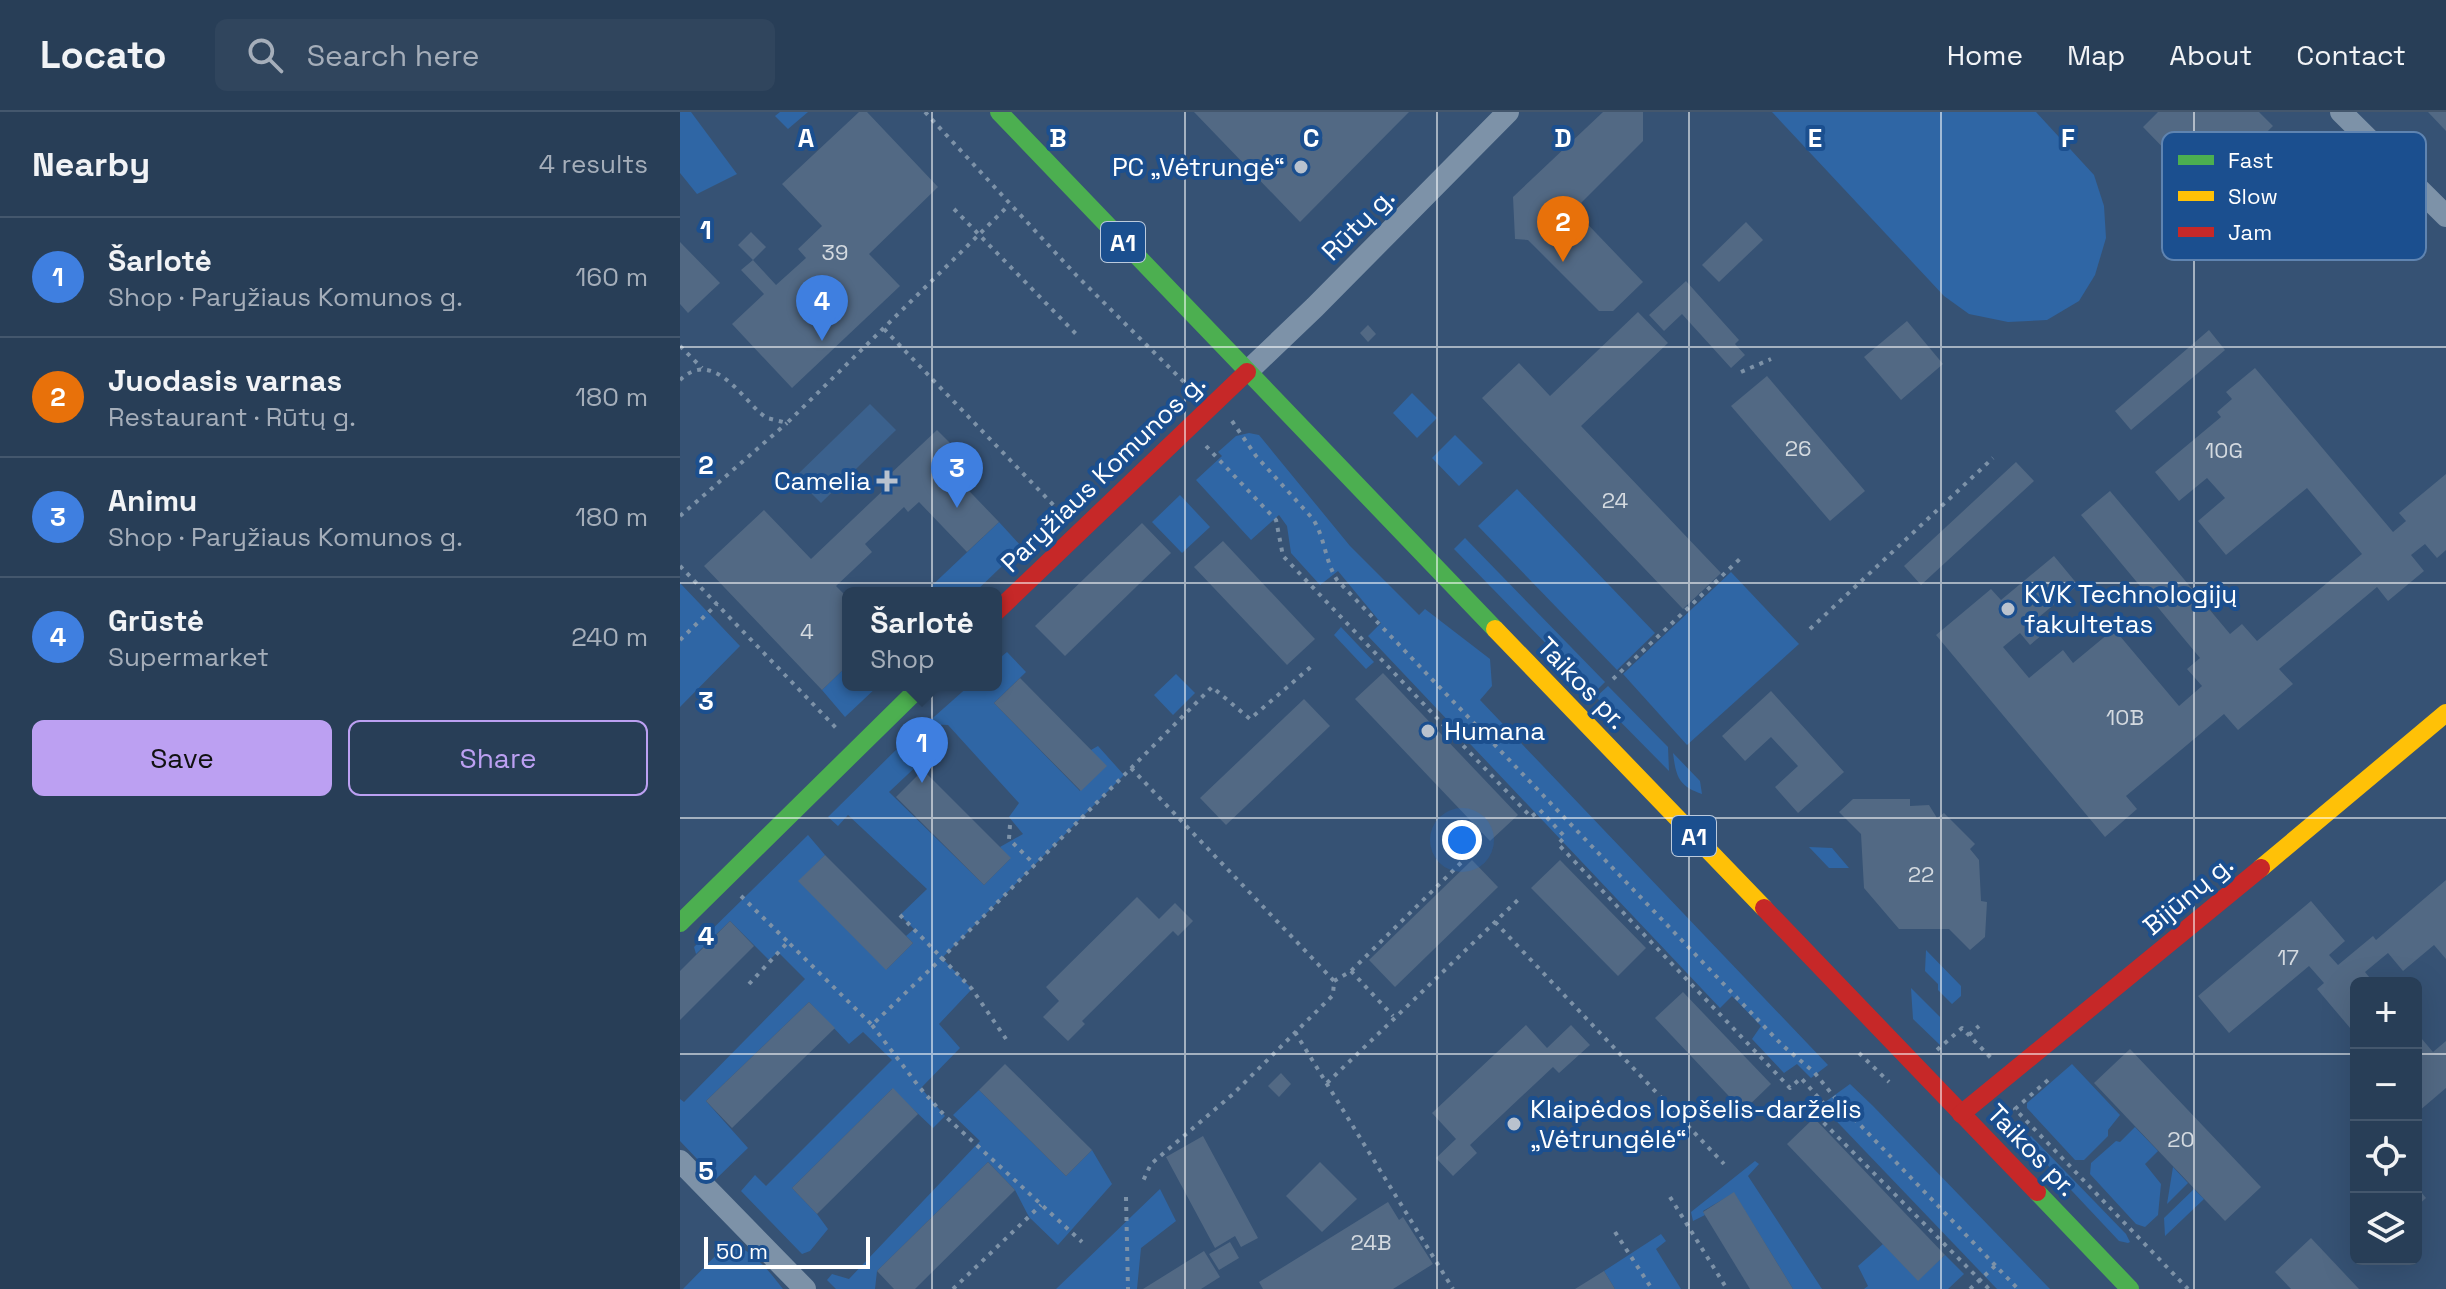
<!DOCTYPE html>
<html lang="en">
<head>
<meta charset="utf-8">
<style>
  :root { --surface:#283e57; --page:#30455d; --text:#f1f3f6; --muted:#a5aeba; --line:#44576d; --accent:#bca0f2 }
  body { margin:0; font-family:"Space Grotesk",sans-serif; background:var(--page); color:var(--text) }
  .controls { position:absolute; right:24px; bottom:24px; display:grid; overflow:hidden; border-radius:12px; box-shadow:0 8px 32px #0002 }
  .controls button { width:72px; height:72px; display:grid; place-items:center; padding:0; border:0; border-bottom:2px solid var(--line); background:var(--surface); color:var(--text); font:40px sans-serif }
  .scale { position:absolute; left:24px; bottom:20px; width:166px; box-sizing:border-box; padding-left:8px; border:4px solid #fff; border-top:0; font-size:22px; line-height:28px; white-space:nowrap; color:#fff; -webkit-text-stroke:6px #1b4f8f; paint-order:stroke }
  .you { position:absolute; left:782px; top:728px; width:28px; height:28px; margin:-20px; border:6px solid #fff; border-radius:50%; background:#1a73e8; box-shadow:0 0 0 12px #1a73e833 }
  .badge { display:grid; place-items:center; width:52px; height:52px; border-radius:50%; background:var(--accent); color:#fff; font-size:26px; font-weight:700 }
  .pin { position:absolute; translate:-50% -66px; filter:drop-shadow(0 2px 4px #0008) }
  .pin::after { content:''; position:absolute; top:42px; width:28px; height:24px; background:inherit; clip-path:polygon(0 0,100% 0,50% 100%) }
  .popup { position:absolute; left:162px; top:475px; width:160px; height:104px; box-sizing:border-box; display:grid; place-content:center; border-radius:12px; background:var(--surface); filter:drop-shadow(0 2px 6px #0005); font-size:26px; white-space:nowrap; color:var(--muted) }
  .popup b { font-size:30px; color:var(--text) }
  .popup::after { content:''; position:absolute; left:50%; top:100%; margin-left:-16px; border:16px solid transparent; border-top-color:var(--surface) }
  .list { margin:0; padding:0; list-style:none }
  h2 { display:flex; justify-content:space-between; align-items:center; height:104px; margin:0; padding:0 32px; font-size:34px }
  h2 small { font-size:26px; font-weight:400; color:var(--muted) }
  .list li { display:grid; grid-template-columns:52px 1fr auto; gap:24px; align-items:center; box-sizing:border-box; height:120px; padding:0 32px; border-top:2px solid var(--line) }
  .list b { display:block; font-size:30px; white-space:nowrap }
  .list p { margin:0; font-size:26px; white-space:nowrap; color:var(--muted) }
  .list em { font-size:26px; font-style:normal; color:var(--muted) }
  .actions { display:flex; gap:16px; padding:24px 32px }
  .actions a { flex:1; padding:18px 0; border:2px solid var(--accent); border-radius:12px; text-align:center; font-size:28px; color:var(--accent) }
  .actions .main { background:var(--accent); color:#111 }
  .icon { flex:none; width:44px; height:44px; fill:none; stroke:currentColor; stroke-width:2; stroke-linecap:round; stroke-linejoin:round }
  .map { position:relative; flex:none; width:1766px; height:1177px; overflow:hidden }
  header { display:flex; align-items:center; gap:48px; box-sizing:border-box; height:112px; padding:0 40px; background:var(--surface); border-bottom:2px solid var(--line) }
  header strong { font-size:38px }
  nav { display:flex; gap:44px; margin-inline-start:auto; font-size:28px }
  .search { width:560px; height:72px; background:var(--page); display:flex; align-items:center; gap:20px; box-sizing:border-box; padding:0 28px; border-radius:12px; color:var(--muted); font-size:30px }
  main { display:flex }
  aside { flex:1; background:var(--surface) }
  .map>svg:first-child { display:block }
  .green { fill:#2f66a5 }
  .water { fill:#3b618d }
  .building { fill:#526984 }
  .lines { fill:none; stroke-linecap:round; stroke-linejoin:round }
  .path { stroke:#7d92a8; stroke-width:4; stroke-dasharray:4 6; stroke-linecap:butt }
  .street { stroke:#7d92a8; stroke-width:22 }
  .fast { stroke:#4caf50; stroke-width:18 }
  .slow { stroke:#ffc107; stroke-width:18 }
  .jam { stroke:#c62828; stroke-width:18 }
  .grid { fill:none; stroke:#fff; stroke-width:2; stroke-opacity:0.55 }
  .poi-dot { fill:#b9c2ce; stroke:#1b4f8f; stroke-width:3 }
  .labels { text-anchor:middle; dominant-baseline:central; stroke-width:8; stroke-linejoin:round; paint-order:stroke }
  .number-label { font-size:22px; fill:#d4dae0 }
  .shield { fill:#1b4f8f; stroke:#bbcadd; stroke-width:2 }
  .shield-label { font-size:24px; font-weight:bold; fill:#fff }
  .poi-label { font-size:26px; fill:#fff; stroke:#1b4f8f; text-anchor:start }
  .street-label { font-size:26px; fill:#fff; stroke:#1b4f8f }
  .key { fill:#1b4f8f; stroke:#5f84b1; stroke-width:2 }
  .key-label { font-size:22px; fill:#fff }
  .grid-label { font-size:26px; text-anchor:middle; font-weight:bold; fill:#fff; stroke:#1b4f8f; stroke-width:8; stroke-linejoin:round; paint-order:stroke }
</style>
</head>
<body>
<header>
<strong>Locato</strong>
<div class="search"><svg class="icon" aria-label="search" viewBox="0 0 24 24"><circle cx="10" cy="10" r="6"/><path d="M15 15l6 6"/></svg>Search here</div>
<nav><a>Home</a><a>Map</a><a>About</a><a>Contact</a></nav>
</header>
<main>
<aside>
<h2>Nearby<small>4 results</small></h2>
<ul class="list">
<li><span class="badge" style="background:#3f7fe0">1</span><div><b>Šarlotė</b><p>Shop · Paryžiaus Komunos g.</p></div><em>160 m</em></li>
<li><span class="badge" style="background:#e8710a">2</span><div><b>Juodasis varnas</b><p>Restaurant · Rūtų g.</p></div><em>180 m</em></li>
<li><span class="badge" style="background:#3f7fe0">3</span><div><b>Animu</b><p>Shop · Paryžiaus Komunos g.</p></div><em>180 m</em></li>
<li><span class="badge" style="background:#3f7fe0">4</span><div><b>Grūstė</b><p>Supermarket</p></div><em>240 m</em></li>
</ul>
<div class="actions"><a class="main">Save</a><a>Share</a></div>
</aside>
<div class="map">
<svg width="1766" height="1177" viewBox="0 0 1766 1177">
  <rect width="100%" height="100%" fill="#365274"/>
  <g class="green">
    <polygon points="0,0 11,0 57,62 17,82 0,61"/>
    <polygon points="100,0 128,0 108,17 95,4"/>
    <polygon points="1092,0 1356,0 1414,63 1424,94 1426,126 1415,163 1399,189 1367,208 1328,210 1289,202 1264,184"/>
    <polygon points="732,281 757,306 737,326 713,301"/>
    <polygon points="569,321 579,323 670,434 739,503 745,497 810,547 812,574 800,588 1148,953 1131,966 1117,952 1104,961 1072,927 1081,914 1052,884 1040,896 688,524 701,511 658,459 640,473 611,441 607,414 599,403 571,428 516,368 542,344 538,340 556,324"/>
    <polygon points="775,323 803,351 779,374 752,346"/>
    <polygon points="837,377 975,521 937,558 798,414"/>
    <polygon points="500,383 530,415 502,441 472,410"/>
    <polygon points="319,410 342,435 294,481 244,481"/>
    <polygon points="785,426 925,570 914,581 774,437"/>
    <polygon points="1051,460 1119,532 1007,633 943,562"/>
    <polygon points="0,471 60,534 0,595"/>
    <polygon points="661,515 694,550 686,557 654,523"/>
    <polygon points="327,540 346,560 314,591 400,679 411,638 418,634 444,663 262,846 292,877 259,912 280,936 241,976 265,1004 253,1016 212,977 112,1076 137,1102 148,1117 130,1139 122,1142 61,1079 75,1063 86,1074 212,948 183,920 169,932 129,890 26,989 68,1036 36,1067 0,1029 0,987 4,990 125,867 98,840 89,848 50,809 16,842 14,835 128,723 145,743 119,769 207,857 233,831 226,824 234,817 220,803 247,777 168,703 158,714 148,705 225,629 243,648 209,680 304,773 330,747 320,735 343,722 329,705 339,691 268,613 246,612 290,573 316,573 316,549"/>
    <polygon points="168,553 168,573 199,573 165,605 142,578"/>
    <polygon points="496,562 515,581 493,603 474,583"/>
    <polygon points="928,574 988,635 989,659 916,585"/>
    <path d="M993,641L1020,669L1022,682C998,674 996,664 993,641Z"/>
    <polygon points="1129,735 1152,736 1169,756 1149,756"/>
    <polygon points="1246,838 1281,874 1281,884 1272,892 1258,878 1258,872 1245,859"/>
    <polygon points="1231,876 1260,905 1260,933 1233,907"/>
    <polygon points="1392,952 1440,1003 1428,1018 1428,1024 1404,1048 1395,1048 1347,996 1347,991"/>
    <polygon points="1170,972 1193,994 1370,1177 1317,1177 1141,993"/>
    <polygon points="299,978 386,1064 412,1038 432,1072 378,1133 349,1105 335,1078 308,1050 197,1159 195,1177 156,1177 147,1168 152,1162 169,1167 300,1029 273,1003"/>
    <polygon points="1455,1015 1478,1039 1465,1052 1481,1072 1478,1103 1465,1115 1456,1112 1410,1062 1411,1051 1436,1029 1440,1030"/>
    <polygon points="1351,1024 1446,1122 1450,1130 1448,1131 1439,1129 1345,1029"/>
    <polygon points="1075,1049 1079,1052 1068,1064 1142,1177 1113,1177 1054,1081 1023,1099 1025,1103 1013,1109 1011,1100"/>
    <polygon points="1493,1055 1508,1071 1487,1092"/>
    <polygon points="480,1077 496,1109 461,1136 457,1177 376,1177"/>
    <polygon points="1514,1077 1524,1087 1485,1124 1484,1106"/>
    <polygon points="981,1122 986,1129 976,1137 1001,1177 935,1177 924,1159"/>
    <path d="M47,1132C70,1134 89,1159 103,1177H3Z"/>
    <polygon points="1203,1132 1238,1168 1265,1143 1284,1162 1268,1177 1184,1177 1188,1174 1178,1154"/>
  </g>
  <polygon class="water" points="190,292 216,318 141,391 115,365"/>
  <g class="building">
    <polygon points="179,0 187,0 258,75 189,142 220,174 112,276 52,212 84,182 61,158 73,148 58,133 71,120 86,135 73,148 96,173 126,146 118,137 142,114 102,72"/>
    <polygon points="514,0 729,0 620,110"/>
    <polygon points="923,0 963,0 963,29 894,98 963,170 933,199 919,199 848,128 835,127 833,85"/>
    <polygon points="1478,0 1579,0 1593,14 1548,58 1519,29 1497,50 1463,15"/>
    <polygon points="1748,0 1766,0 1766,19"/>
    <polygon points="1066,110 1083,128 1039,170 1022,153"/>
    <polygon points="0,130 40,171 8,201 0,192"/>
    <polygon points="1006,169 1059,228 1055,232 1065,243 1051,256 1002,202 984,219 969,203"/>
    <polygon points="958,200 988,231 901,314 1041,461 1003,497 802,286 839,251 870,284"/>
    <polygon points="1227,209 1263,252 1221,288 1184,245"/>
    <polygon points="688,213 696,222 688,230 680,221"/>
    <polygon points="1529,218 1545,238 1451,318 1435,299"/>
    <polygon points="1575,256 1713,420 1726,409 1719,401 1766,362 1766,438 1757,446 1745,432 1731,443 1744,459 1708,489 1697,475 1599,557 1613,572 1558,618 1544,602 1446,684 1457,697 1425,725 1256,523 1311,477 1321,488 1374,444 1398,473 1359,505 1369,517 1350,533 1340,521 1323,535 1349,566 1383,538 1393,551 1434,517 1499,594 1522,574 1507,557 1520,546 1401,403 1430,379 1550,522 1562,512 1577,529 1682,442 1627,376 1546,443 1518,409 1545,386 1527,366 1499,389 1475,360 1541,305 1537,300 1552,287 1546,280"/>
    <polygon points="1087,264 1185,379 1150,409 1051,294"/>
    <polygon points="257,318 276,337 255,357 262,365 269,358 319,410 287,440 239,390 228,400 224,395 185,432 192,440 156,474 168,486 168,553 142,578 24,454 84,398 131,447 212,370 207,365"/>
    <polygon points="1336,350 1354,369 1241,473 1224,454"/>
    <polygon points="462,411 491,441 385,544 355,514"/>
    <polygon points="543,429 635,527 607,553 514,455"/>
    <polygon points="703,561 838,703 810,729 675,587"/>
    <polygon points="340,566 427,654 401,679 314,591"/>
    <polygon points="1091,579 1164,660 1118,701 1095,675 1118,654 1091,625 1065,649 1042,624"/>
    <polygon points="624,587 650,614 546,713 520,686"/>
    <polygon points="243,658 331,746 304,773 216,685"/>
    <polygon points="1173,687 1230,687 1230,694 1249,693 1257,706 1264,701 1295,732 1290,737 1299,748 1301,789 1307,790 1305,825 1290,838 1269,817 1219,817 1184,776 1181,722 1159,700"/>
    <polygon points="145,743 233,831 206,858 118,769"/>
    <polygon points="792,748 818,775 715,875 689,848"/>
    <polygon points="880,748 966,836 938,864 851,776"/>
    <polygon points="1766,768 1766,847 1754,833 1723,859 1708,841 1685,860 1694,871 1676,871 1676,923 1637,877 1644,871 1629,854 1549,921 1518,884 1631,789 1665,829 1649,843 1658,853 1693,824 1696,828"/>
    <polygon points="457,785 479,807 495,791 513,809 498,824 493,819 402,909 405,912 388,929 363,905 379,889 366,875"/>
    <polygon points="50,809 74,834 0,908 0,859"/>
    <polygon points="1003,880 1091,972 1063,999 975,906"/>
    <polygon points="129,890 155,916 52,1016 26,989"/>
    <polygon points="846,913 867,936 891,913 910,933 879,961 873,955 790,1033 797,1041 773,1064 756,1046 776,1027 752,1001"/>
    <polygon points="1736,920 1753,940 1766,929 1766,976 1739,999 1736,994"/>
    <polygon points="1450,937 1581,1075 1545,1109 1414,971"/>
    <polygon points="325,952 412,1038 386,1064 299,978"/>
    <polygon points="601,961 611,972 599,985 588,974"/>
    <polygon points="213,976 238,1002 137,1102 112,1076"/>
    <polygon points="1134,1006 1265,1143 1238,1169 1107,1032"/>
    <polygon points="523,1024 578,1126 561,1135 555,1124 535,1136 486,1045"/>
    <polygon points="308,1050 335,1078 235,1177 214,1177 197,1159"/>
    <polygon points="640,1050 677,1087 642,1120 606,1084"/>
    <polygon points="1736,1074 1746,1086 1736,1095"/>
    <polygon points="1054,1080 1113,1177 1070,1177 1023,1100"/>
    <polygon points="708,1090 719,1108 723,1105 753,1152 713,1177 583,1177 579,1170"/>
    <polygon points="1631,1126 1679,1177 1611,1177 1595,1160"/>
    <polygon points="550,1130 559,1146 539,1158 529,1142"/>
    <polygon points="524,1139 540,1165 521,1177 463,1177"/>
    <polygon points="924,1159 935,1177 895,1177"/>
  </g>
  <g class="lines">
    <g class="path">
      <polyline points="245,0 397,164 511,277"/>
      <polyline points="274,97 397,223"/>
      <polyline points="204,217 383,403"/>
      <polyline points="0,234 22,256"/>
      <polyline points="1061,260 1091,247"/>
      <path d="M0,268C31,238 58,280 80,301L87,306L107,311L329,93"/>
      <path d="M552,309L576,344L633,407C645,426 645,449 657,468L1102,933L1134,960L1160,992L1338,1177"/>
      <polyline points="526,334 596,408 603,444 851,705 860,698 885,725 878,732 1110,976 1121,966 1146,994 1136,1003 1309,1177"/>
      <polyline points="0,404 107,311"/>
      <polyline points="0,454 158,618"/>
      <polyline points="1130,517 1313,346"/>
      <polyline points="0,528 37,492"/>
      <polyline points="933,567 1063,444"/>
      <polyline points="451,656 654,869 653,883 643,893 553,982 471,1052 463,1069"/>
      <polyline points="330,713 329,727 354,752"/>
      <polyline points="61,784 108,830"/>
      <polyline points="220,803 292,877 326,927"/>
      <polyline points="815,810 1044,1052"/>
      <polyline points="671,859 713,904"/>
      <polyline points="654,869 671,859 795,737"/>
      <polyline points="69,872 108,830 192,913 262,846 532,575 570,607 633,553"/>
      <polyline points="192,913 240,976 265,1004 402,1130"/>
      <polyline points="615,920 773,1177"/>
      <polyline points="1289,923 1299,914"/>
      <polyline points="1257,938 1282,916 1311,946"/>
      <polyline points="1179,941 1209,970"/>
      <polyline points="1368,968 1335,997 1508,1177"/>
      <polyline points="647,971 840,786"/>
      <polyline points="446,1085 448,1177"/>
      <polyline points="990,1085 1047,1177"/>
      <polyline points="935,1120 972,1177"/>
      <polyline points="273,1177 361,1093"/>
      <polyline points="1290,1177 1316,1153"/>
    </g>
    <g class="street">
      <polyline points="1661,0 1766,104"/>
      <polyline points="567,260 635,195 828,0"/>
      <polyline points="0,1049 125,1177"/>
    </g>
    <g class="fast">
      <polyline points="319,0 815,517"/>
      <polyline points="0,811 242,573"/>
      <polyline points="1357,1080 1450,1177"/>
    </g>
    <g class="slow">
      <polyline points="815,517 1084,796"/>
      <polyline points="1581,756 1766,601"/>
    </g>
    <g class="jam">
      <polyline points="316,500 567,260"/>
      <polyline points="1084,796 1357,1080"/>
      <polyline points="1281,1002 1581,756"/>
    </g>
  </g>
  <path class="grid" d="M252,0V1177M505,0V1177M757,0V1177M1009,0V1177M1261,0V1177M1514,0V1177M0,235H1766M0,471H1766M0,706H1766M0,942H1676M1736,942H1766"/>
  <g class="poi-dot">
    <circle cx="621" cy="55" r="8"/>
    <path d="M203 357h8v8h8v8h-8v8h-8v-8h-8v-8h8z"/>
    <circle cx="1328" cy="497" r="8"/>
    <circle cx="748" cy="619" r="8"/>
    <circle cx="834" cy="1012" r="8"/>
  </g>
  <g class="labels">
    <g class="number-label">
      <text x="155" y="140">39</text>
      <text x="1118" y="336">26</text>
      <text x="1544" y="338">10G</text>
      <text x="935" y="388">24</text>
      <text x="127" y="519">4</text>
      <text x="1445" y="605">10B</text>
      <text x="1241" y="762">22</text>
      <text x="1608" y="845">17</text>
      <text x="1501" y="1027">20</text>
      <text x="691" y="1130">24B</text>
    </g>
    <g class="shield">
      <rect x="421" y="110" width="44" height="40" rx="6"/>
      <rect x="992" y="704" width="44" height="40" rx="6"/>
    </g>
    <g class="shield-label">
      <text x="443" y="130">A1</text>
      <text x="1014" y="724">A1</text>
    </g>
    <g class="poi-label">
      <text x="605" y="55" text-anchor="end">PC „Vėtrungė“</text>
      <text x="191" y="369" text-anchor="end">Camelia</text>
      <text x="1344" y="482">KVK Technologijų<tspan x="1344" dy="30">fakultetas</tspan></text>
      <text x="764" y="619">Humana</text>
      <text x="850" y="997">Klaipėdos lopšelis-darželis<tspan x="850" dy="30">„Vėtrungėlė“</tspan></text>
    </g>
    <g class="street-label">
      <text transform="translate(678 112) rotate(-45)">Rūtų g.</text>
      <text transform="translate(423 361) rotate(-44)">Paryžiaus Komunos g.</text>
      <text transform="translate(902 571) rotate(46)">Taikos pr.</text>
      <text transform="translate(1508 783) rotate(-40)">Bijūnų g.</text>
      <text transform="translate(1352 1038) rotate(46)">Taikos pr.</text>
    </g>
  </g>
  <rect x="1482" y="20" width="264" height="128" rx="12" class="key"/>
  <rect x="1498" y="43" width="36" height="10" fill="#4caf50"/>
  <rect x="1498" y="79" width="36" height="10" fill="#ffc107"/>
  <rect x="1498" y="115" width="36" height="10" fill="#c62828"/>
  <g class="key-label">
    <text x="1548" y="56">Fast</text>
    <text x="1548" y="92">Slow</text>
    <text x="1548" y="128">Jam</text>
  </g>
  <g class="grid-label">
    <text x="126" y="35">A</text>
    <text x="378" y="35">B</text>
    <text x="631" y="35">C</text>
    <text x="883" y="35">D</text>
    <text x="1135" y="35">E</text>
    <text x="1388" y="35">F</text>
    <text x="26" y="127">1</text>
    <text x="26" y="362">2</text>
    <text x="26" y="598">3</text>
    <text x="26" y="833">4</text>
    <text x="26" y="1068">5</text>
  </g>
</svg>
<div class="controls">
<button>+</button>
<button>−</button>
<button><svg class="icon" aria-label="locate" viewBox="0 0 24 24"><circle cx="12" cy="12" r="6"/><path d="M12 2v4M12 18v4M2 12h4M18 12h4"/></svg></button>
<button><svg class="icon" aria-label="layers" viewBox="0 0 24 24"><path d="M12 4l9 5-9 5-9-5zM3 14l9 5 9-5"/></svg></button>
</div>
<div class="scale">50 m</div>
<div class="you"></div>
<div class="pin badge" style="left:242px;top:671px;background:#3f7fe0">1</div>
<div class="popup"><b>Šarlotė</b>Shop</div>
<div class="pin badge" style="left:883px;top:150px;background:#e8710a">2</div>
<div class="pin badge" style="left:277px;top:396px;background:#3f7fe0">3</div>
<div class="pin badge" style="left:142px;top:229px;background:#3f7fe0">4</div>
</div>
</main>
</body>
</html>
